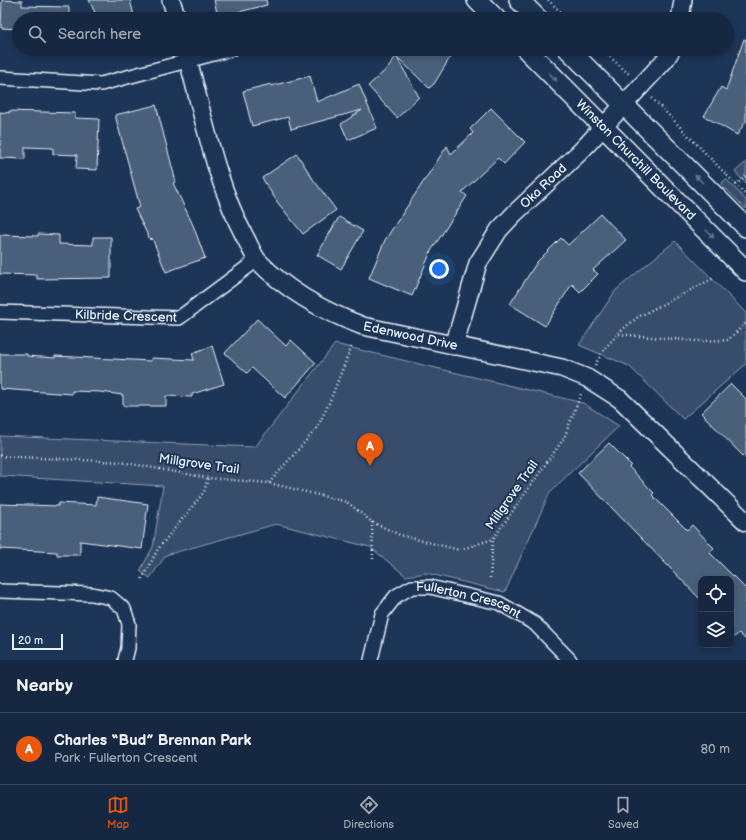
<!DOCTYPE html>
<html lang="en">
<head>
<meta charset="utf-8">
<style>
  :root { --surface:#162841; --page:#1f3048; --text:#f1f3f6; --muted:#9ea6b1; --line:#35445a; --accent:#ea580c }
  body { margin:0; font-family:"Balsamiq Sans",sans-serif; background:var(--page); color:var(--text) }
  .controls { position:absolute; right:12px; bottom:12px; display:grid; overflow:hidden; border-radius:8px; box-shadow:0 2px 6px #0003 }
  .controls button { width:36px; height:36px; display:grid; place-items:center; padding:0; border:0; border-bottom:1px solid var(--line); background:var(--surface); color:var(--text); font:20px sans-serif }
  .scale { position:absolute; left:12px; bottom:10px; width:51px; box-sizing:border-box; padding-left:4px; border:2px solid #e8f1f8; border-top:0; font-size:11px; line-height:14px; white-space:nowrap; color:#e8f1f8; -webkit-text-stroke:3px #1d3557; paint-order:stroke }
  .you { position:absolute; left:439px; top:269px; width:14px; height:14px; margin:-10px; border:3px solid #fff; border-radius:50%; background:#1a73e8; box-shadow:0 0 0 6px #1a73e833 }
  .badge { display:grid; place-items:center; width:26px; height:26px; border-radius:50%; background:var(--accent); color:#fff; font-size:13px; font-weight:700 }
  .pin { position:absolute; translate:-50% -33px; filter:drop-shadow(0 1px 2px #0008) }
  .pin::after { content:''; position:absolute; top:21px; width:14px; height:12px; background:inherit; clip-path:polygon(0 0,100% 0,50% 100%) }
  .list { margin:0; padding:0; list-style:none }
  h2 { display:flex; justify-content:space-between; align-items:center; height:52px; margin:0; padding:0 16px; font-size:17px }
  h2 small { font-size:13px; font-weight:400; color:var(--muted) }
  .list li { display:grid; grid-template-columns:26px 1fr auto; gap:12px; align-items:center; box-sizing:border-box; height:72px; padding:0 16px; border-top:1px solid var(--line) }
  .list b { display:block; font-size:15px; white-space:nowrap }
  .list p { margin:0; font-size:13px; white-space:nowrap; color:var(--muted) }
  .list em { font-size:13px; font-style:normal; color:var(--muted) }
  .icon { flex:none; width:22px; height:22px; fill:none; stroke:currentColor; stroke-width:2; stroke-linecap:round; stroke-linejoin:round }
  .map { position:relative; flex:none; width:746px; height:660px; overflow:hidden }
  .search { position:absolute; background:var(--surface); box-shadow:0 2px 6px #0003; left:12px; right:12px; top:12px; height:44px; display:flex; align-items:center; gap:10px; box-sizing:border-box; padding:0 14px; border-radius:22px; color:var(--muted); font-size:15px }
  .sheet { height:124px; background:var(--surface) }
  nav { display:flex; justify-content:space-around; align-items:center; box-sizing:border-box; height:56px; border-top:1px solid var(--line); background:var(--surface); font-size:11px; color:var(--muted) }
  nav a { display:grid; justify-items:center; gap:2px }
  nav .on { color:var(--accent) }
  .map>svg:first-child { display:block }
  .green { fill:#374d6c; stroke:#909fb2 }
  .building { fill:#495e7a; stroke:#e8f1f8 }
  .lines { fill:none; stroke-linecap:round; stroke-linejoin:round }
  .minor-casing { stroke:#e8f1f8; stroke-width:16 }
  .tertiary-casing { stroke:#e8f1f8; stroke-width:20 }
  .secondary-casing { stroke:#e8f1f8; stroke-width:22 }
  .path { stroke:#e8f1f8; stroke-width:2.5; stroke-dasharray:1 3; stroke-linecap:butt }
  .minor { stroke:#1d3557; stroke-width:13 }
  .tertiary { stroke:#1d3557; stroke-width:17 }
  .secondary { stroke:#1d3557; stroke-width:19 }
  .oneway { fill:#64778f }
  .labels { text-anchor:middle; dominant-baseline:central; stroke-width:4; stroke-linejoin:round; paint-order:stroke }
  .street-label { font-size:13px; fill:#e8f1f8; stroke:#1d3557 }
</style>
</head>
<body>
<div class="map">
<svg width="746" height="660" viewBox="0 0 746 660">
  <rect width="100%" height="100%" fill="#1d3557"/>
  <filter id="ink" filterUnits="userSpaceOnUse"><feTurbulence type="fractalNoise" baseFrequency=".025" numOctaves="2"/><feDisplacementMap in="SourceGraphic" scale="8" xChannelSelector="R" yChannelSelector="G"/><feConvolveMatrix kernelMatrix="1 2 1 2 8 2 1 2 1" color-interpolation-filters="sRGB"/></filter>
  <g filter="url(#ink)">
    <g class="green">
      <polygon points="746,162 746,184 735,172"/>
      <polygon points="726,179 746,200 746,209 721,184"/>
      <polygon points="675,241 746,313 746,364 683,419 629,366 579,345 616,290"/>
      <polygon points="335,344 583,403 619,426 550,492 505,592 426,573 406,576 370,547 276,524 166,555 150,578 140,571 153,547 163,486 0,476 0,436 255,447"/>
    </g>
    <g class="building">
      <polygon points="2,0 22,1 22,6 69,7 69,19 19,19 19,29 1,28"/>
      <polygon points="89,0 130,0 135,19 98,19"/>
      <polygon points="214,0 266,0 267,5 218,17"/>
      <polygon points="744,39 746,40 746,121 737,135 704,116 721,87 726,90"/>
      <polygon points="389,49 440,49 451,56 434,84 429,88"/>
      <polygon points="396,56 419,97 397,118 368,86 389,67"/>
      <polygon points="310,76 317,102 359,84 377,128 348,140 341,124 362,110 291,129 288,117 252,126 243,91 271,84 271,86"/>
      <polygon points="156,105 176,182 173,183 193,225 205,258 166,272 152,238 150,240 135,209 140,207 115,115"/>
      <polygon points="491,108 525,142 504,164 498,158 462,192 467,196 431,251 412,296 369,278 385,240 447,146 451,154 473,133 470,129"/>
      <polygon points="9,111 75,113 75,118 99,119 97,170 76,169 77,155 53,154 53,148 25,147 25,159 0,158 0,112 9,113"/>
      <polygon points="297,154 313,179 336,210 303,234 278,203 262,178"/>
      <polygon points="601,214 626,240 593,270 598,274 580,292 572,284 545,326 510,304 537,262 561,238 568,245"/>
      <polygon points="339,217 363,231 341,269 317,255"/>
      <polygon points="38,234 59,235 59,244 93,245 93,237 111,237 111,278 37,279 37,275 0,274 0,235 38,236"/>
      <polygon points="257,319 286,346 291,340 316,363 285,398 252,368 247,373 225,353"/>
      <polygon points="212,346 224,384 192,394 192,397 166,396 166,406 123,406 123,395 100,392 72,391 72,394 0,389 0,354 27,354 27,356 55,358 55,356 151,361 151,358 194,360 192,353"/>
      <polygon points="731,384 746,399 746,459 701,413"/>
      <polygon points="609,443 631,465 629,467 654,493 652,495 687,530 692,525 714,548 710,553 746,589 746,640 739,633 731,640 731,579 701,579 701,600 578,473"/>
      <polygon points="97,497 148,504 142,549 80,541 80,555 57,555 57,552 0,549 0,504 58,506 59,503 96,505"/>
    </g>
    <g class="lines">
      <g class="minor-casing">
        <g id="minor">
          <polyline points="0,78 101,84 232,49"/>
          <path id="s1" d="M0,312L179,318L257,260"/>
          <polyline points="0,591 92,594 111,598 124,609 129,624 128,648 125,660"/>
          <path id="s2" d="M371,660L382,614L396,596L412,587H430L499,603L535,624L570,660"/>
        </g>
      </g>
      <g class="tertiary-casing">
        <g id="tertiary">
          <polyline points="171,0 177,19"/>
          <polyline points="680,19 683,0"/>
          <path id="s3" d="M185,49C203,112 214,179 245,237C249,244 253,255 258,261C287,291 325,312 363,326L562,368L587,378L620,399L746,522"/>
          <path id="s4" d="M454,346L478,263L499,230L515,213L581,151L665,60L672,49"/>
        </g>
      </g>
      <g class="secondary-casing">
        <g id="secondary">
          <polyline points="477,0 496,19"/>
          <polyline points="519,0 538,19"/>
          <path id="s5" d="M526,49L746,271"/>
          <polyline points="568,49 746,227"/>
        </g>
      </g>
      <g class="path">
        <polyline points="548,0 568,19"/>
        <polyline points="601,49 629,74"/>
        <polyline points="652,98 746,195"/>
        <polyline points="736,185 746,176"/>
        <polyline points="618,333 638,317 714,278"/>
        <polyline points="595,365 605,348 618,334 696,341 728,340 746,323"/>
        <polyline points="0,456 121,462 208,478 269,483 347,502 372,522 400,535 459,550 493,539 564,438 581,394"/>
        <polyline points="269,483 317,428 330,401 352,345"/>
        <polyline points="372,522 373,560"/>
        <polyline points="490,578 493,539"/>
        <polyline points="142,579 158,549 204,492 208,478"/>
      </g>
      <use href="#minor" class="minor"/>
      <use href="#tertiary" class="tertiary"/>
      <use href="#secondary" class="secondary"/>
    </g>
    <defs><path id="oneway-solid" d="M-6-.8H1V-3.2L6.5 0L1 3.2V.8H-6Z"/></defs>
    <g class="oneway">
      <use href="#oneway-solid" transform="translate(553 77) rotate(45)"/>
      <use href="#oneway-solid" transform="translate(699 179) rotate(-135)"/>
      <use href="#oneway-solid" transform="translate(710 234) rotate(45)"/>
    </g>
  </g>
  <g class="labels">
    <g class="street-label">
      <text stroke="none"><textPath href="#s5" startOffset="156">Winston Churchill Boulevard</textPath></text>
      <text stroke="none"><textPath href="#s4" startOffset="188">Oka Road</textPath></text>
      <text stroke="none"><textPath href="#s1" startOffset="126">Kilbride Crescent</textPath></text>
      <text stroke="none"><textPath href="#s3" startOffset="398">Edenwood Drive</textPath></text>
      <text transform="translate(199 464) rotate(8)">Millgrove Trail</text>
      <text transform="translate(512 495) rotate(-55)">Millgrove Trail</text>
      <text stroke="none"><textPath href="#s2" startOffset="147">Fullerton Crescent</textPath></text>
    </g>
  </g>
</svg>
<div class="controls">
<button><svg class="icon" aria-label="locate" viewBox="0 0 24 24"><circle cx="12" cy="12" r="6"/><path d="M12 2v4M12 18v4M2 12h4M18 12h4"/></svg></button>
<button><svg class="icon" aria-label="layers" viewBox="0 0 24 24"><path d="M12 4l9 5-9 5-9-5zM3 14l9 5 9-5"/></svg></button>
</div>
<div class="scale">20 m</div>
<div class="you"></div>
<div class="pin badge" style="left:370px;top:466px">A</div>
<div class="search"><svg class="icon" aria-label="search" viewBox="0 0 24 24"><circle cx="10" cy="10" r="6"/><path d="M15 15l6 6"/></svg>Search here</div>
</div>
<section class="sheet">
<h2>Nearby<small></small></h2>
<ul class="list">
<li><span class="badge">A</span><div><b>Charles “Bud” Brennan Park</b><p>Park · Fullerton Crescent</p></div><em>80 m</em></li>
</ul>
</section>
<nav>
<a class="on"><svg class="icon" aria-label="map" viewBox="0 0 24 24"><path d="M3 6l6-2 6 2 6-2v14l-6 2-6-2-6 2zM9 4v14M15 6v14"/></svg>Map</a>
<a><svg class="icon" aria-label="directions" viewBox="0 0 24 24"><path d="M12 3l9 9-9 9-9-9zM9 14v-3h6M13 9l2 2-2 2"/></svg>Directions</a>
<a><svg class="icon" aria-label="saved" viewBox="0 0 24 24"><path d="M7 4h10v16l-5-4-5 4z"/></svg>Saved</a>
</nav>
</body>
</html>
